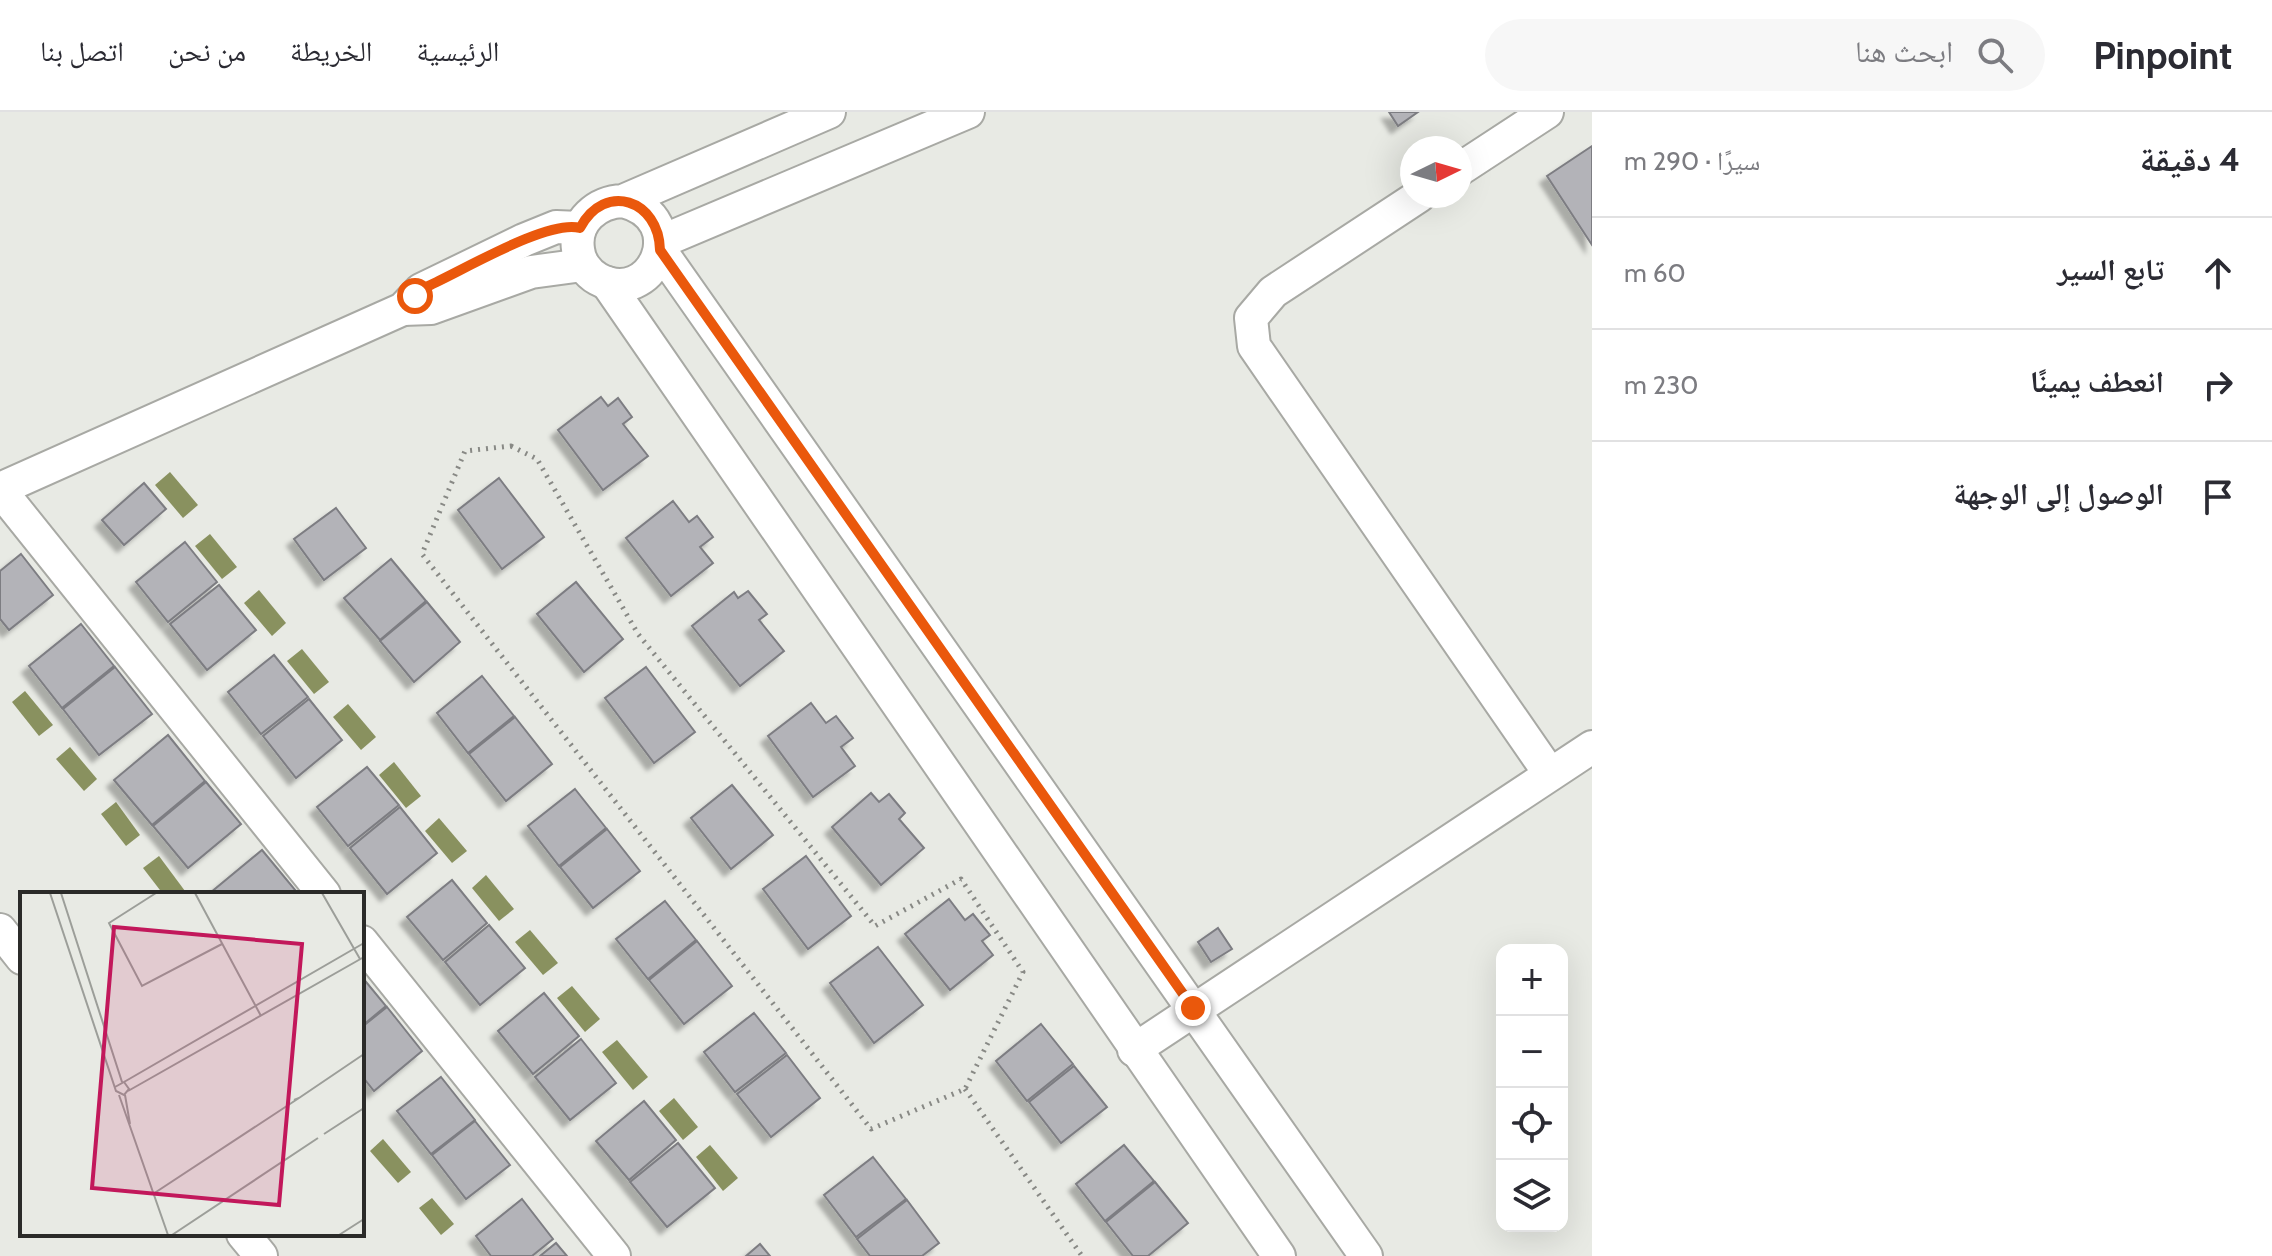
<!DOCTYPE html>
<html lang="ar">
<head>
<meta charset="utf-8">
<style>
  :root { --surface:#fff; --page:#f7f7f7; --text:#2b2b33; --muted:#7c7c81; --line:#e1e1e2 }
  body { margin:0; font-family:Cabin,"Noto Naskh Arabic",sans-serif; background:var(--page); color:var(--text); direction:rtl }
  .controls { position:absolute; right:24px; bottom:24px; display:grid; overflow:hidden; border-radius:16px; box-shadow:0 8px 32px #0002 }
  .controls button { width:72px; height:72px; display:grid; place-items:center; padding:0; border:0; border-bottom:2px solid var(--line); background:var(--surface); color:var(--text); font:40px sans-serif }
  .compass { position:absolute; left:1400px; top:24px; width:72px; height:72px; border-radius:50%; background:var(--surface); box-shadow:0 8px 32px #0002; rotate:85deg }
  .stop { position:absolute; width:24px; height:24px; margin:-18px; border:6px solid #ea580c; border-radius:50%; background:#fff }
  .stop.end { background:#ea580c; border-color:#fff; box-shadow:0 2px 8px #0008 }
  .list { margin:0; padding:0; list-style:none }
  h2 { display:flex; justify-content:space-between; align-items:center; height:104px; margin:0; padding:0 32px; font-size:34px }
  h2 small { font-size:26px; font-weight:400; color:var(--muted) }
  .list li { display:grid; grid-template-columns:52px 1fr auto; gap:24px; align-items:center; box-sizing:border-box; height:112px; padding:0 32px; border-top:2px solid var(--line) }
  .list b { display:block; font-size:30px; white-space:nowrap }
  .list em { font-size:26px; font-style:normal; color:var(--muted) }
  .icon { flex:none; width:44px; height:44px; fill:none; stroke:currentColor; stroke-width:2; stroke-linecap:round; stroke-linejoin:round }
  .map { position:relative; flex:none; width:1592px; height:1144px; overflow:hidden; direction:ltr }
  header { display:flex; align-items:center; gap:48px; box-sizing:border-box; height:112px; padding:0 40px; background:var(--surface); border-bottom:2px solid var(--line) }
  header strong { font-size:38px }
  nav { display:flex; gap:44px; margin-inline-start:auto; font-size:28px }
  .search { width:560px; height:72px; background:var(--page); display:flex; align-items:center; gap:20px; box-sizing:border-box; padding:0 28px; border-radius:44px; color:var(--muted); font-size:30px }
  main { display:flex }
  aside { flex:1; background:var(--surface) }
  .map>svg:first-child { display:block }
  .water { fill:#89915f }
  .building { fill:#b3b3b8; stroke:#7d7d82; stroke-width:2; filter:url(#shadow) }
  .lines { fill:none; stroke-linecap:round; stroke-linejoin:round }
  .minor-casing { stroke:#a8a9a4; stroke-width:36 }
  .path { stroke:#888985; stroke-width:5; stroke-dasharray:2 6; stroke-linecap:butt }
  .minor { stroke:#fff; stroke-width:32 }
  .route { stroke:#ea580c; stroke-width:10 }
  .inset-road { fill:none; stroke:#9c9e99; stroke-width:2 }
  .view { fill:#c2185b; fill-opacity:0.15; stroke:#c2185b; stroke-width:4 }
  .inset-edge { fill:none; stroke:#2b2b29; stroke-width:4 }
</style>
</head>
<body>
<header>
<strong>Pinpoint</strong>
<div class="search"><svg class="icon" aria-label="search" viewBox="0 0 24 24"><circle cx="10" cy="10" r="6"/><path d="M15 15l6 6"/></svg>ابحث هنا</div>
<nav><a>الرئيسية</a><a>الخريطة</a><a>من نحن</a><a>اتصل بنا</a></nav>
</header>
<main>
<aside>
<h2>4 دقيقة<small>سيرًا · 290 m</small></h2>
<ul class="list">
<li><svg class="icon" aria-label="ahead" viewBox="0 0 24 24"><path d="M12 20V5M6 11l6-6 6 6"/></svg><div><b>تابع السير</b></div><em>60 m</em></li>
<li><svg class="icon" aria-label="right" viewBox="0 0 24 24"><path d="M7 20v-9h11M14 6l5 5-5 5"/></svg><div><b>انعطف يمينًا</b></div><em>230 m</em></li>
<li><svg class="icon" aria-label="arrive" viewBox="0 0 24 24"><path d="M6 21V4h12l-3 4 3 4H6"/></svg><div><b>الوصول إلى الوجهة</b></div></li>
</ul>
</aside>
<div class="map">
<svg width="1592" height="1144" viewBox="0 0 1592 1144">
  <defs>
    <filter id="shadow"><feDropShadow dx="-7" dy="7" stdDeviation="2" flood-color="#0004"/></filter>
  </defs>
  <rect width="100%" height="100%" fill="#e8eae4"/>
  <g class="water">
    <polygon points="170,360 198,393 183,406 155,373"/>
    <polygon points="210,422 237,455 222,467 195,434"/>
    <polygon points="259,478 286,511 272,524 244,491"/>
    <polygon points="302,537 329,570 314,582 287,549"/>
    <polygon points="25,579 53,613 39,624 12,590"/>
    <polygon points="348,592 376,625 361,638 333,605"/>
    <polygon points="70,635 97,667 84,679 56,647"/>
    <polygon points="394,650 421,684 406,696 379,663"/>
    <polygon points="116,690 140,723 126,734 101,702"/>
    <polygon points="439,706 467,739 452,751 425,719"/>
    <polygon points="159,744 185,779 163,782 143,756"/>
    <polygon points="486,763 514,797 499,809 472,776"/>
    <polygon points="530,818 558,851 543,863 515,830"/>
    <polygon points="572,874 600,907 585,920 557,886"/>
    <polygon points="617,928 648,965 633,978 602,940"/>
    <polygon points="674,986 698,1015 683,1028 659,999"/>
    <polygon points="383,1027 411,1060 398,1071 370,1039"/>
    <polygon points="710,1033 738,1066 723,1079 696,1045"/>
    <polygon points="432,1086 454,1112 441,1123 419,1096"/>
  </g>
  <g class="building">
    <polygon points="1389,0 1418,0 1398,14"/>
    <polygon points="1592,34 1592,133 1547,64"/>
    <polygon points="601,285 608,294 618,286 632,305 623,312 648,344 603,378 558,318"/>
    <polygon points="499,366 544,425 502,457 458,398"/>
    <polygon points="144,371 166,397 124,433 102,408"/>
    <polygon points="673,389 689,410 697,404 713,425 700,435 713,451 671,484 626,426"/>
    <polygon points="336,396 366,436 324,468 294,427"/>
    <polygon points="185,430 217,470 168,510 136,470"/>
    <polygon points="21,442 53,483 9,518 0,507 0,459"/>
    <polygon points="391,447 426,489 380,528 344,486"/>
    <polygon points="576,470 623,527 584,560 537,502"/>
    <polygon points="219,473 256,518 207,558 170,512"/>
    <polygon points="748,479 767,502 759,508 784,539 740,574 692,514 734,480 738,486"/>
    <polygon points="427,490 460,530 414,570 380,529"/>
    <polygon points="81,512 114,554 62,596 29,554"/>
    <polygon points="274,543 308,585 261,622 228,580"/>
    <polygon points="115,555 152,602 99,643 63,597"/>
    <polygon points="646,555 695,620 654,651 605,586"/>
    <polygon points="482,564 514,604 468,641 437,601"/>
    <polygon points="309,587 342,628 296,666 263,624"/>
    <polygon points="811,591 826,611 836,604 853,626 841,635 855,654 813,685 768,624"/>
    <polygon points="515,605 552,652 506,689 469,642"/>
    <polygon points="168,623 205,669 152,713 114,668"/>
    <polygon points="367,655 399,693 348,734 317,695"/>
    <polygon points="206,670 241,712 188,756 153,714"/>
    <polygon points="732,673 773,723 731,757 691,706"/>
    <polygon points="575,677 606,716 559,754 528,714"/>
    <polygon points="871,681 879,690 889,682 905,701 899,707 924,736 881,773 832,715"/>
    <polygon points="400,695 437,741 387,782 350,736"/>
    <polygon points="607,717 640,759 593,796 560,755"/>
    <polygon points="262,738 296,779 210,782 210,781"/>
    <polygon points="806,744 851,804 808,837 763,777"/>
    <polygon points="452,768 487,811 443,848 407,805"/>
    <polygon points="949,787 965,808 973,802 990,823 982,829 993,843 950,878 905,822"/>
    <polygon points="665,789 696,828 648,867 616,827"/>
    <polygon points="489,813 525,856 480,893 445,850"/>
    <polygon points="1218,816 1232,837 1211,850 1198,830"/>
    <polygon points="697,829 732,874 684,912 649,868"/>
    <polygon points="878,835 923,893 874,931 830,871"/>
    <polygon points="362,865 386,894 362,914"/>
    <polygon points="544,881 579,924 533,962 498,919"/>
    <polygon points="387,895 422,939 374,979 362,964 362,915"/>
    <polygon points="754,901 786,941 735,980 704,940"/>
    <polygon points="1041,912 1073,952 1027,989 996,949"/>
    <polygon points="581,927 616,971 570,1008 535,965"/>
    <polygon points="787,943 820,986 771,1025 737,982"/>
    <polygon points="1074,954 1107,995 1061,1031 1029,990"/>
    <polygon points="441,965 475,1008 431,1042 397,999"/>
    <polygon points="644,989 676,1028 629,1068 596,1029"/>
    <polygon points="475,1009 510,1053 466,1087 432,1043"/>
    <polygon points="678,1031 715,1076 667,1115 630,1070"/>
    <polygon points="1124,1033 1154,1069 1105,1109 1076,1072"/>
    <polygon points="873,1045 906,1087 856,1125 824,1083"/>
    <polygon points="1155,1070 1188,1111 1148,1144 1133,1144 1106,1110"/>
    <polygon points="522,1087 553,1127 532,1144 491,1144 476,1124"/>
    <polygon points="907,1088 939,1131 922,1144 870,1144 857,1127"/>
    <polygon points="556,1131 567,1144 540,1144"/>
    <polygon points="760,1132 770,1144 746,1144"/>
  </g>
  <g class="lines">
    <g class="minor-casing">
      <g id="minor">
        <polyline points="1460,57 1547,0"/>
        <polyline points="1419,84 1273,180 1251,206 1254,234 1550,662"/>
        <path d="M623,89C693,107 652,197 598,167C587,161 579,149 578,137C574,109 597,90 623,89L829,0"/>
        <polyline points="660,130 968,0"/>
        <polyline points="660,138 1366,1144"/>
        <polyline points="607,171 1279,1144"/>
        <polyline points="403,197 431,196 531,160 583,153"/>
        <polyline points="0,377 403,197 421,178 524,128 556,115 580,116"/>
        <polyline points="0,378 324,782"/>
        <polyline points="0,818 22,846"/>
        <polyline points="362,830 614,1144"/>
        <polyline points="1134,938 1592,635"/>
        <polyline points="243,1122 261,1144"/>
      </g>
    </g>
    <g class="path">
      <polygon points="511,334 537,347 638,522 875,814 961,767 1023,860 965,977 871,1017 422,442 465,339"/>
      <polyline points="965,977 1082,1144"/>
    </g>
    <use href="#minor" class="minor"/>
  </g>
  <g class="lines">
    <path class="route" d="M415,184L428,174C462,159 548,107 580,116C605,69 659,88 660,138L1193,896"/>
  </g>
  <g transform="translate(20 780)">
    <rect width="344" height="344" fill="#e8eae4"/>
    <path class="inset-road" d="M30,1L96,199L104,203L109,197L104,190L95,195M41,1L102,190M136,1L89,31L122,94L202,52M175,1L241,124M302,1L340,67M104,190L344,51M108,199L344,65M99,203L148,343M105,203L110,232M279,206L344,162M304,242L344,216M133,302L279,206L274,208M152,343L298,246M319,343L344,327"/>
    <path class="view" d="M94,35L282,52L259,313L72,296Z"/>
    <rect width="344" height="344" class="inset-edge"/>
  </g>
</svg>
<div class="controls">
<button>+</button>
<button>−</button>
<button><svg class="icon" aria-label="locate" viewBox="0 0 24 24"><circle cx="12" cy="12" r="6"/><path d="M12 2v4M12 18v4M2 12h4M18 12h4"/></svg></button>
<button><svg class="icon" aria-label="layers" viewBox="0 0 24 24"><path d="M12 4l9 5-9 5-9-5zM3 14l9 5 9-5"/></svg></button>
</div>
<svg class="compass" viewBox="-18 -18 36 36"><path d="M0-13l5 13h-10z" fill="#e53935"/><path d="M0 13l5-13h-10z" fill="#7c7c81"/></svg>
<div class="stop" style="left:415px;top:184px"></div>
<div class="stop end" style="left:1193px;top:896px"></div>
</div>
</main>
</body>
</html>
